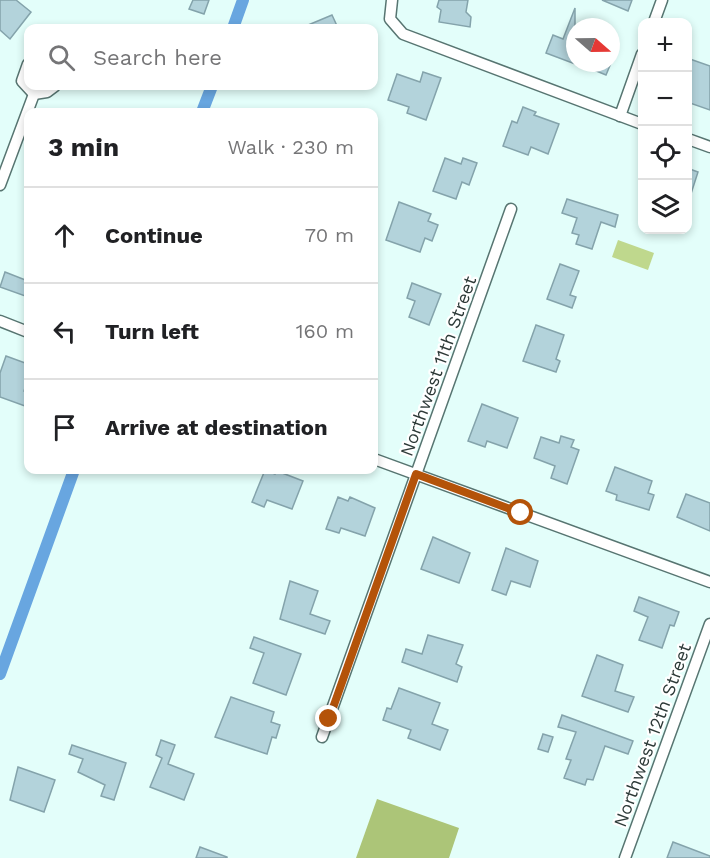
<!DOCTYPE html>
<html lang="en">
<head>
<meta charset="utf-8">
<style>
  :root { --surface:#fff; --page:#f6f6f6; --text:#202124; --muted:#757577; --line:#e0e0e0 }
  body { margin:0; font-family:"Work Sans",sans-serif; background:var(--page); color:var(--text) }
  .controls { position:absolute; right:18px; top:18px; display:grid; overflow:hidden; border-radius:12px; box-shadow:0 3px 9px #0003 }
  .controls button { width:54px; height:54px; display:grid; place-items:center; padding:0; border:0; border-bottom:2px solid var(--line); background:var(--surface); color:var(--text); font:30px sans-serif }
  .compass { position:absolute; left:566px; top:18px; width:54px; height:54px; border-radius:50%; background:var(--surface); box-shadow:0 3px 9px #0003; rotate:110deg }
  .stop { position:absolute; width:18px; height:18px; margin:-14px; border:4px solid #b45309; border-radius:50%; background:#fff }
  .stop.end { background:#b45309; border-color:#fff; box-shadow:0 2px 6px #0008 }
  .list { margin:0; padding:0; list-style:none }
  h2 { display:flex; justify-content:space-between; align-items:center; height:78px; margin:0; padding:0 24px; font-size:26px }
  h2 small { font-size:20px; font-weight:400; color:var(--muted) }
  .list li { display:grid; grid-template-columns:39px 1fr auto; gap:18px; align-items:center; box-sizing:border-box; height:96px; padding:0 24px; border-top:2px solid var(--line) }
  .list b { display:block; font-size:22px; white-space:nowrap }
  .list em { font-size:20px; font-style:normal; color:var(--muted) }
  .icon { flex:none; width:33px; height:33px; fill:none; stroke:currentColor; stroke-width:2; stroke-linecap:round; stroke-linejoin:round }
  .map { position:relative; flex:none; width:710px; height:858px; overflow:hidden }
  .search { position:absolute; background:var(--surface); box-shadow:0 3px 9px #0003; left:24px; top:24px; width:354px; height:66px; display:flex; align-items:center; gap:15px; box-sizing:border-box; padding:0 21px; border-radius:12px; color:var(--muted); font-size:22px }
  .panel { position:absolute; background:var(--surface); box-shadow:0 3px 9px #0003; left:24px; top:108px; width:354px; height:366px; border-radius:12px }
  .map>svg:first-child { display:block }
  .green { fill:#bfd88d }
  .forest { fill:#acc578 }
  .lines { fill:none; stroke-linecap:round; stroke-linejoin:round }
  .canal { stroke:#68a6e0; stroke-width:12 }
  .building { fill:#b3d3db; stroke:#84a3ab; stroke-width:1.5 }
  .minor-casing { stroke:#577571; stroke-width:13 }
  .minor { stroke:#fff; stroke-width:10 }
  .route { stroke:#b45309; stroke-width:8 }
  .labels { text-anchor:middle; dominant-baseline:central; stroke-width:4.5; stroke-linejoin:round; paint-order:stroke }
  .street-label { font-size:18px; fill:#2d3a38; stroke:#fff }
</style>
</head>
<body>
<div class="map">
<svg width="710" height="858" viewBox="0 0 710 858">
  <rect width="100%" height="100%" fill="#e3fefa"/>
  <polygon class="green" points="618,240 654,253 648,270 612,257"/>
  <polygon class="forest" points="377,799 459,828 449,858 356,858"/>
  <g class="lines">
    <g class="canal">
      <polyline points="233,28 243,0"/>
      <polyline points="202,112 212,86"/>
      <polyline points="0,674 74,470"/>
    </g>
  </g>
  <g class="building">
    <polygon points="0,0 16,0 31,12 10,39 0,30"/>
    <polygon points="193,0 209,0 204,14 189,9"/>
    <polygon points="439,0 468,0 466,12 471,17 470,27 439,22 441,10 437,7"/>
    <polygon points="602,0 632,0 628,11"/>
    <polygon points="575,8 575,64 546,53 553,35 563,39"/>
    <polygon points="332,15 338,28 301,28"/>
    <polygon points="687,58 710,66 710,110 687,102"/>
    <polygon points="577,63 611,63 606,75"/>
    <polygon points="423,72 441,78 426,120 407,113 409,107 388,100 397,74 420,82"/>
    <polygon points="523,107 536,112 534,115 559,124 548,154 531,147 528,155 503,146 512,121 517,123"/>
    <polygon points="445,158 461,164 463,158 477,163 469,185 462,182 456,199 433,191"/>
    <polygon points="687,168 698,172 689,200 687,199"/>
    <polygon points="567,199 618,215 615,227 601,222 592,249 576,244 579,235 572,233 577,218 562,213"/>
    <polygon points="399,202 431,214 428,221 438,225 432,241 425,238 420,252 386,240"/>
    <polygon points="560,264 579,271 570,295 576,297 572,308 547,299"/>
    <polygon points="5,272 28,281 28,297 0,287"/>
    <polygon points="412,283 441,294 429,325 409,317 415,301 407,298"/>
    <polygon points="536,325 564,335 556,359 560,361 556,372 523,361"/>
    <polygon points="6,356 28,364 28,378 24,391 28,393 25,406 0,397 0,373"/>
    <polygon points="482,404 518,418 507,448 487,441 485,447 468,441"/>
    <polygon points="561,436 574,440 571,447 579,450 567,484 551,478 555,466 534,458 541,437 559,443"/>
    <polygon points="615,467 652,481 648,493 654,495 649,510 616,500 617,495 606,491"/>
    <polygon points="265,470 275,474 277,471 303,481 292,509 267,500 264,507 252,502"/>
    <polygon points="686,494 710,503 710,531 677,517"/>
    <polygon points="338,497 348,501 350,497 375,508 365,536 341,528 339,533 326,529"/>
    <polygon points="433,537 470,553 459,583 421,569"/>
    <polygon points="506,548 538,561 530,587 511,581 506,595 492,590"/>
    <polygon points="290,581 318,591 310,614 330,621 325,634 280,619"/>
    <polygon points="639,597 679,612 674,626 670,625 662,648 639,640 648,617 634,611"/>
    <polygon points="428,635 463,645 456,664 462,667 457,682 402,662 406,649 422,654"/>
    <polygon points="254,637 301,654 286,695 253,683 264,653 250,648"/>
    <polygon points="597,655 623,665 615,691 634,697 628,712 582,696"/>
    <polygon points="399,688 440,703 432,724 448,730 440,750 408,738 411,730 383,720 387,708 391,709"/>
    <polygon points="231,697 274,712 271,722 280,725 276,738 272,737 267,754 215,737"/>
    <polygon points="562,715 633,741 628,754 605,746 593,780 587,779 585,785 564,778 571,760 566,759 576,732 558,727"/>
    <polygon points="543,734 553,737 548,752 538,749"/>
    <polygon points="161,740 175,745 168,764 194,774 184,800 150,787 162,758 156,755"/>
    <polygon points="72,745 126,763 114,800 101,796 105,785 78,772 83,759 69,754"/>
    <polygon points="18,767 55,780 44,812 10,800"/>
    <polygon points="673,842 710,856 710,858 667,858"/>
    <polygon points="200,847 227,857 227,858 196,858"/>
  </g>
  <g class="lines">
    <g class="minor-casing">
      <g id="minor">
        <polyline points="392,0 390,19 403,34 642,124"/>
        <polyline points="654,22 662,0"/>
        <polyline points="28,64 22,81 34,94"/>
        <polyline points="34,94 47,92 55,86"/>
        <polyline points="620,116 642,54"/>
        <polyline points="688,139 710,147"/>
        <polyline points="0,185 34,94"/>
        <polyline points="0,321 28,332"/>
        <polyline points="374,459 710,582"/>
        <polyline points="322,737 511,209"/>
        <polyline points="625,858 710,624"/>
      </g>
    </g>
    <use href="#minor" class="minor"/>
  </g>
  <g class="lines">
    <polyline class="route" points="329,719 416,474 521,513"/>
  </g>
  <g class="labels">
    <g class="street-label">
      <text transform="translate(438 366) rotate(-70)">Northwest 11th Street</text>
      <text transform="translate(652 735) rotate(-70)">Northwest 12th Street</text>
    </g>
  </g>
</svg>
<div class="controls">
<button>+</button>
<button>−</button>
<button><svg class="icon" aria-label="locate" viewBox="0 0 24 24"><circle cx="12" cy="12" r="6"/><path d="M12 2v4M12 18v4M2 12h4M18 12h4"/></svg></button>
<button><svg class="icon" aria-label="layers" viewBox="0 0 24 24"><path d="M12 4l9 5-9 5-9-5zM3 14l9 5 9-5"/></svg></button>
</div>
<svg class="compass" viewBox="-18 -18 36 36"><path d="M0-13l5 13h-10z" fill="#e53935"/><path d="M0 13l5-13h-10z" fill="#757577"/></svg>
<div class="stop" style="left:521px;top:513px"></div>
<div class="stop end" style="left:329px;top:719px"></div>
<div class="search"><svg class="icon" aria-label="search" viewBox="0 0 24 24"><circle cx="10" cy="10" r="6"/><path d="M15 15l6 6"/></svg>Search here</div>
<section class="panel">
<h2>3 min<small>Walk · 230 m</small></h2>
<ul class="list">
<li><svg class="icon" aria-label="ahead" viewBox="0 0 24 24"><path d="M12 20V5M6 11l6-6 6 6"/></svg><div><b>Continue</b></div><em>70 m</em></li>
<li><svg class="icon" aria-label="left" viewBox="0 0 24 24"><path d="M17 20v-9H6M10 6l-5 5 5 5"/></svg><div><b>Turn left</b></div><em>160 m</em></li>
<li><svg class="icon" aria-label="arrive" viewBox="0 0 24 24"><path d="M6 21V4h12l-3 4 3 4H6"/></svg><div><b>Arrive at destination</b></div></li>
</ul>
</section>
</div>
</body>
</html>
